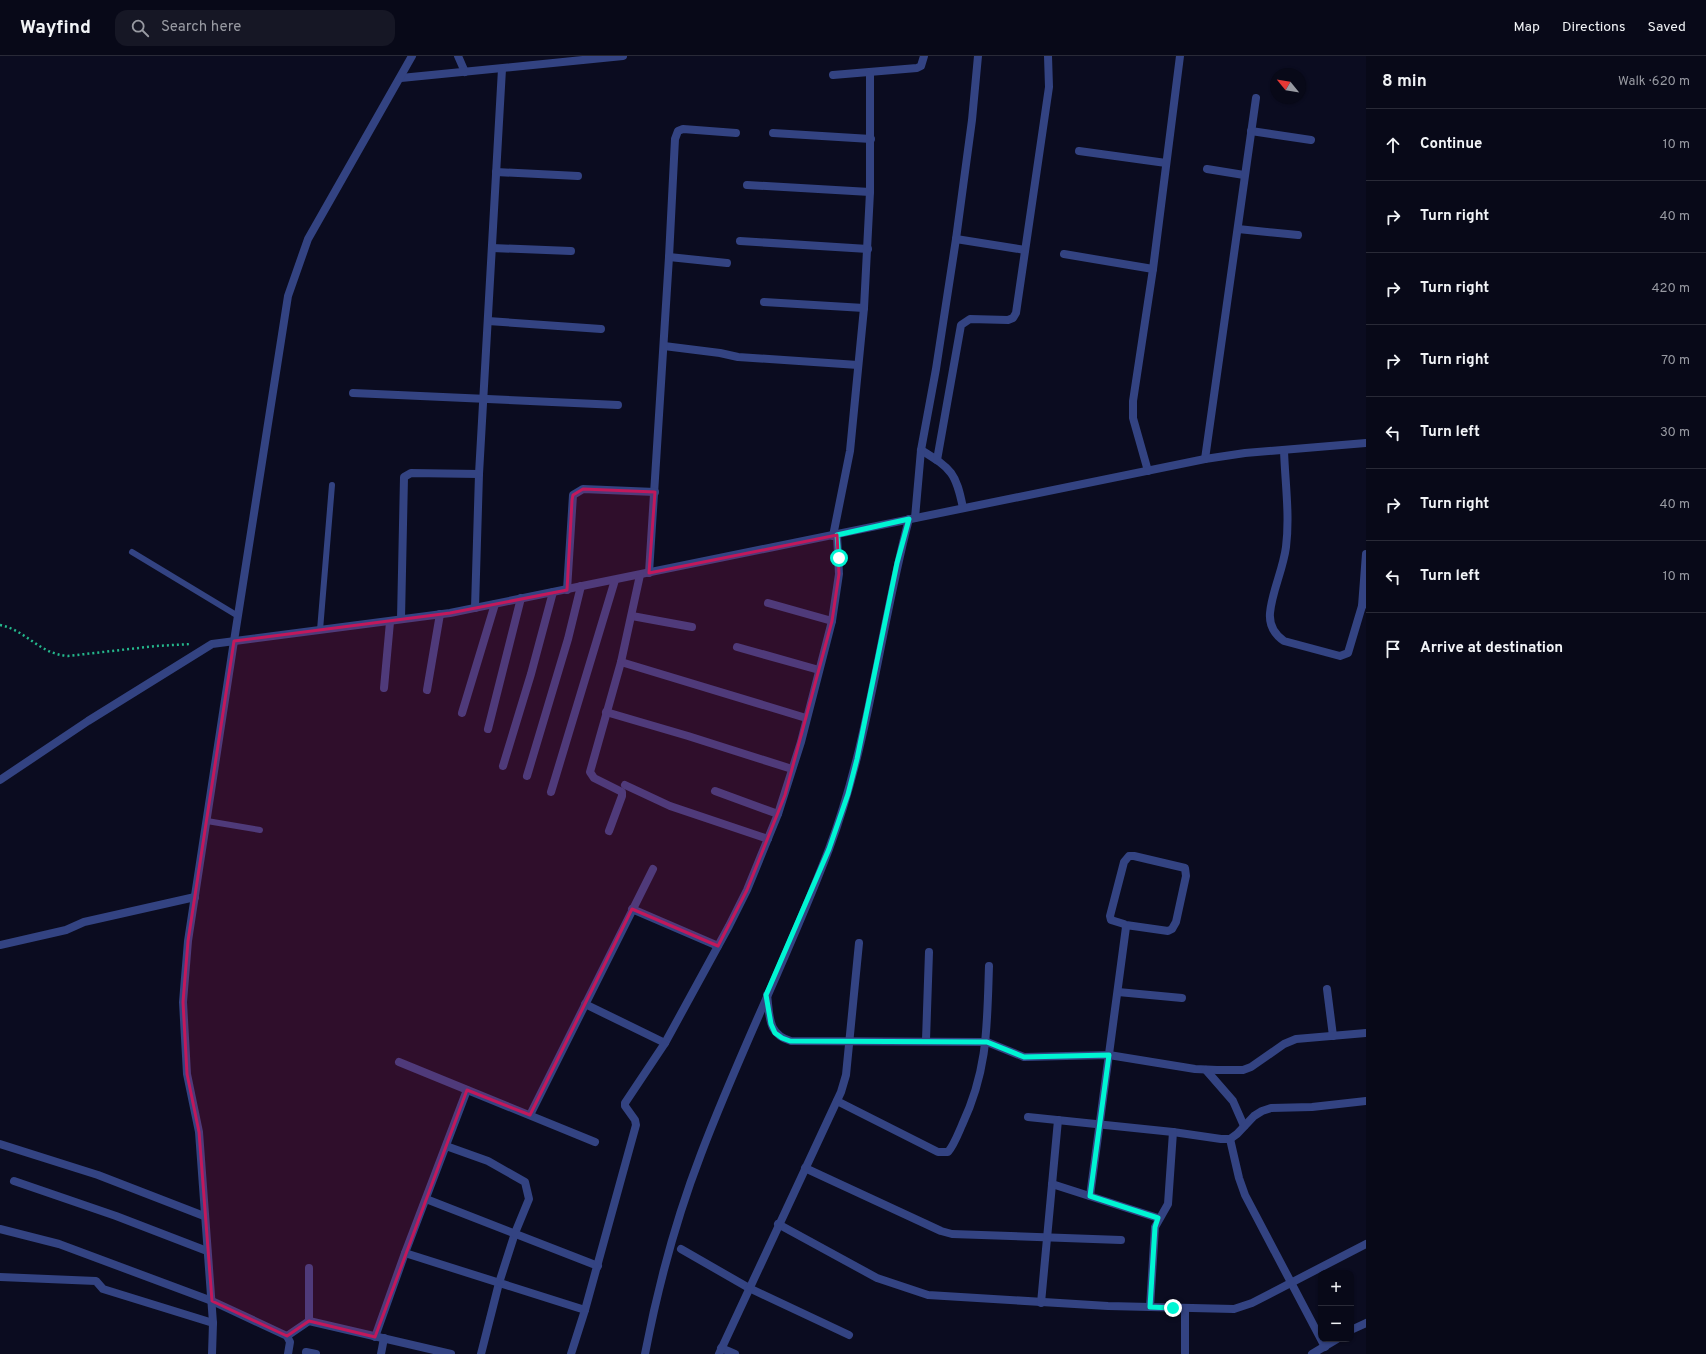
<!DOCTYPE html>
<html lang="en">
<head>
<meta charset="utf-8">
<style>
  :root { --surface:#080918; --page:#161725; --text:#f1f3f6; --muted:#989aa2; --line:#292a37 }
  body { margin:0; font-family:Overpass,sans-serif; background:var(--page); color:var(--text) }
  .controls { position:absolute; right:12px; bottom:12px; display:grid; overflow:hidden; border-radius:8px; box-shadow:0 1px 3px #0004 }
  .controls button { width:36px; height:36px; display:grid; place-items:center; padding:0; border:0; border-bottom:1px solid var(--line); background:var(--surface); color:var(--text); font:20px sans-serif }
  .compass { position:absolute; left:1270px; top:12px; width:36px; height:36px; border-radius:50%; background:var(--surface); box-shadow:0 1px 3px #0004; rotate:300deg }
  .stop { position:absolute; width:12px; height:12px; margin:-9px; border:3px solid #00f5d3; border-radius:50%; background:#fff }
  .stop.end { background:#00f5d3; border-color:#fff; box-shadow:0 1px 4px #0008 }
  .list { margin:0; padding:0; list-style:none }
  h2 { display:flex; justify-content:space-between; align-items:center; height:52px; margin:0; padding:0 16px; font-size:17px }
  h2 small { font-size:13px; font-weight:400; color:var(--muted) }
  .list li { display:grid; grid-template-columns:26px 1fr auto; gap:12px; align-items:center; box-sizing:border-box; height:72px; padding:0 16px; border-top:1px solid var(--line) }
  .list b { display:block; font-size:15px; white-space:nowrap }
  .list em { font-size:13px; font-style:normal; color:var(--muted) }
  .icon { flex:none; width:22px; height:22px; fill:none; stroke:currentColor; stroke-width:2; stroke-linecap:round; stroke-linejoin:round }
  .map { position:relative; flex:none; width:1366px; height:1298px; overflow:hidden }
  header { display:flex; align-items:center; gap:24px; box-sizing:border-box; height:56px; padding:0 20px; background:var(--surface); border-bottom:1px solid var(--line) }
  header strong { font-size:19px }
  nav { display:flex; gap:22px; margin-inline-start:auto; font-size:14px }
  .search { width:280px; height:36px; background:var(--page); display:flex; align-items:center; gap:10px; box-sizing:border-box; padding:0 14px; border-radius:12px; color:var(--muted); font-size:15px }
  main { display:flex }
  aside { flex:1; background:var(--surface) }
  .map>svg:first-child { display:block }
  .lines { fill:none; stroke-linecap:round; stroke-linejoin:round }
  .path { stroke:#25b88c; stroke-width:2.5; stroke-dasharray:2 3; stroke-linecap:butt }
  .lane { stroke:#334382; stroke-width:6 }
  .street { stroke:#334382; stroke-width:8 }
  .route { stroke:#00f5d3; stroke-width:5 }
  .marked { fill:#c2185b; fill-opacity:0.2; stroke:#c2185b; stroke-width:3; stroke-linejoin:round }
</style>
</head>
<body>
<header>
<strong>Wayfind</strong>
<div class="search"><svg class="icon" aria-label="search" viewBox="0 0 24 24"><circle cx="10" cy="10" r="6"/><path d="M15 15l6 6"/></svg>Search here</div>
<nav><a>Map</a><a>Directions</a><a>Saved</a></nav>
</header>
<main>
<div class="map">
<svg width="1366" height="1298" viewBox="0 0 1366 1298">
  <rect width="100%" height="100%" fill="#0b0c20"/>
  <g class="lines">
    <path class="path" d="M0,569C26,574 39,598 68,600L156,590L191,588"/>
    <g class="lane">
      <polyline points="132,496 238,560"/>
      <polyline points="320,574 332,429"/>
      <polyline points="207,765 260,774"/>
    </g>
    <g class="street">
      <polyline points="458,0 465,16"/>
      <polyline points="833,19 917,12 921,10 924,0"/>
      <polyline points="401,22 623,0"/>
      <polyline points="1251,75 1311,84"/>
      <polyline points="773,77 871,83"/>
      <polyline points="1079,95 1166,107"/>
      <polyline points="1207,113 1244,119"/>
      <polyline points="496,116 578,120"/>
      <polyline points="747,129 870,136"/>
      <polyline points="1238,173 1298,179"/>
      <polyline points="956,183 1025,194"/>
      <polyline points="740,185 868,193"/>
      <polyline points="492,192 571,195"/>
      <polyline points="1064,198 1153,213"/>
      <polyline points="669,201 727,207"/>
      <polyline points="764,246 864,252"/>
      <polyline points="488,265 601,273"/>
      <polyline points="664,290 720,297 738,301 858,309"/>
      <polyline points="353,337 618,349"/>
      <path d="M921,394C952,413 956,417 963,452"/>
      <path d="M1284,394C1285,426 1290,459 1286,491C1283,514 1272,535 1270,557C1269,569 1274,578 1284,585L1340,600L1348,597L1362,550L1366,547"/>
      <polyline points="1205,403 1256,42"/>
      <polyline points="937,404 961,269 970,263 1008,264 1013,262 1016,257 1049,31 1048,0"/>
      <polyline points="1148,415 1133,362 1133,345 1153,213 1180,0"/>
      <polyline points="915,462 921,394 936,313 956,183 972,64 978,0"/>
      <polyline points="833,480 850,395 864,252 870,136 870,17"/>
      <polyline points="649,517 669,201 675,83 678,75 683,73 736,77"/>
      <polyline points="567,534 573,439 583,433 655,436"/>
      <polyline points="768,547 832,565"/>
      <polyline points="1362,550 1366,498"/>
      <polyline points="475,552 479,418 502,13"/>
      <polyline points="632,560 692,571"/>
      <polyline points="401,563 404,421 411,417 479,418"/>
      <polyline points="737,591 819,614"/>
      <polyline points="621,606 806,662"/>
      <polyline points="384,632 390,566"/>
      <polyline points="427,634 440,558"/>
      <polyline points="606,656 688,680 792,713"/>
      <polyline points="462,657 495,548"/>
      <polyline points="488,673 521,542"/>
      <polyline points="503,710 531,618 553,536"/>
      <polyline points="527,720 568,583 581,530"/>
      <polyline points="0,724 88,665 212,588 450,557 1205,403 1245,397 1366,387"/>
      <polyline points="625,729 670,750 768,783"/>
      <polyline points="715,735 778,758"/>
      <polyline points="551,736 615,524"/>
      <polyline points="609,775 622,740 622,736 594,722 590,716 621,606 640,519"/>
      <polyline points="632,853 718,890"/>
      <polyline points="0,889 66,874 84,866 195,841"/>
      <polyline points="1327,933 1333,980"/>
      <polyline points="1118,936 1182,942"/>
      <path d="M767,939C770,960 767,978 791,985L987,986L1024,1001L1109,999L1195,1013L1217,1014H1243L1251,1011L1284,988L1296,983L1366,977"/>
      <polyline points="585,948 665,987"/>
      <polyline points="926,984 929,896"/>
      <polyline points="399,1006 595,1086"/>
      <polyline points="1206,1014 1233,1045 1244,1070"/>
      <path d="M837,1045L938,1096H948C954,1089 958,1078 962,1069C988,1014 987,970 989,910"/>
      <polyline points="530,1059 653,813"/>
      <polyline points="1028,1061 1173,1076 1221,1083 1230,1083 1237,1078 1254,1060 1262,1055 1271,1052 1312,1051 1366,1045"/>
      <polyline points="1230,1083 1239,1122 1245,1139 1325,1291"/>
      <polyline points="0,1088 98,1119 204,1160"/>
      <polyline points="446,1090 488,1105 525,1126 529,1143 515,1177 499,1227 481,1298"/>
      <polyline points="805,1112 941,1175 952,1178 1121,1184"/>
      <polyline points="14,1125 116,1160 207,1195"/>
      <polyline points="1052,1128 1158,1162"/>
      <polyline points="1090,1140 1126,871 1124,868 1111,864 1110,860 1124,806 1129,800 1134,800 1185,812 1186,820 1176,866 1172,873 1168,875 1126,869"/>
      <polyline points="426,1143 598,1210"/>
      <polyline points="778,1168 877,1222 928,1239 1108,1250 1234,1253 1252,1247 1366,1188"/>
      <polyline points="0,1173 59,1188 212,1245 287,1280 290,1286 288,1298"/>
      <polyline points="681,1193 749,1232 849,1279"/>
      <polyline points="405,1197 585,1254"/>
      <polyline points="0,1221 96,1225 103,1233 213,1267"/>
      <polyline points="1041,1247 1058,1064"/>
      <polyline points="1150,1251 1155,1171 1168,1148 1173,1076"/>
      <polyline points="1185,1252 1185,1298"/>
      <polyline points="309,1265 451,1298"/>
      <polyline points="1351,1274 1366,1267"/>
      <polyline points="287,1280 309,1265 309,1212"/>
      <polyline points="375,1281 405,1197 467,1034"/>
      <polyline points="721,1292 735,1298"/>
      <polyline points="306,1296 316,1298"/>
      <polyline points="212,1298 213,1267 199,1076 187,1018 183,946 188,885 234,585 288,240 308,183 412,0"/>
      <polyline points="381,1298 384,1282"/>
      <polyline points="571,1298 585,1254 636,1069 635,1064 625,1050 625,1047 665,987 729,870 747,834 778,758 801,686 832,565 839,518 837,479"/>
      <path d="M645,1298C658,1230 676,1163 701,1098C740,995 790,896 829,793C869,687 880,573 909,463"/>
      <polyline points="719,1298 841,1036 846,1019 859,887"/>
      <polyline points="1312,1298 1337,1283"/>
    </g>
  </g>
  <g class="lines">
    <polyline class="route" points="839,502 837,479 909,463 897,507 857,703 848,738 829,793 766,939 771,968 775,977 782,982 790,985 987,986 1024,1001 1109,999 1090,1140 1158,1162 1155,1171 1150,1251 1173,1252"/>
  </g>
  <path class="marked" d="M583,433L655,436L649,517L837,479L839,518L832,565L785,739L747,834L718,890L632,853L530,1059L467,1034L375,1281L309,1265L287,1280L212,1245L199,1076L187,1018L183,946L188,885L234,585L450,557L567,534L572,444L573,439Z"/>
</svg>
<div class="controls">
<button>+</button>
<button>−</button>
</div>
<svg class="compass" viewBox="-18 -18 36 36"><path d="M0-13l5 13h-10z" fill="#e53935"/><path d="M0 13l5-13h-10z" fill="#989aa2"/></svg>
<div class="stop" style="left:839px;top:502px"></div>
<div class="stop end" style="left:1173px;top:1252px"></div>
</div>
<aside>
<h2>8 min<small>Walk · 620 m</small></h2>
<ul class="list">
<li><svg class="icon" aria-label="ahead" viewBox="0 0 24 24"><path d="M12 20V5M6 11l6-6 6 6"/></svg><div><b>Continue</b></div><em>10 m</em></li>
<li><svg class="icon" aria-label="right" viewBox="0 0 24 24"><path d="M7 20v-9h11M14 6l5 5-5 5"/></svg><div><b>Turn right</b></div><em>40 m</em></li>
<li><svg class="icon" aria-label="right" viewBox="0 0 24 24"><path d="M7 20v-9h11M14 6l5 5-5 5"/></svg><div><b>Turn right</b></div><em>420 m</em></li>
<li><svg class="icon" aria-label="right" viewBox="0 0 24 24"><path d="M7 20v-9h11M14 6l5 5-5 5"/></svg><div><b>Turn right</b></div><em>70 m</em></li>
<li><svg class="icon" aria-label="left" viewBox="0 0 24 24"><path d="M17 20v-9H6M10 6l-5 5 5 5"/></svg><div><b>Turn left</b></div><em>30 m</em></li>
<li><svg class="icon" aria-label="right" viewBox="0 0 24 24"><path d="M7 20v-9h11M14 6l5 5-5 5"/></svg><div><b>Turn right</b></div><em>40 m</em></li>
<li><svg class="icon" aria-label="left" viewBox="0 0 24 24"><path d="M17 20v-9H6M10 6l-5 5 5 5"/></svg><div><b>Turn left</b></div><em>10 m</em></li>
<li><svg class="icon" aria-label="arrive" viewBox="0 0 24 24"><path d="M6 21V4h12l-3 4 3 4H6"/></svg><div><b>Arrive at destination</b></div></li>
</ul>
</aside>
</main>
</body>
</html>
